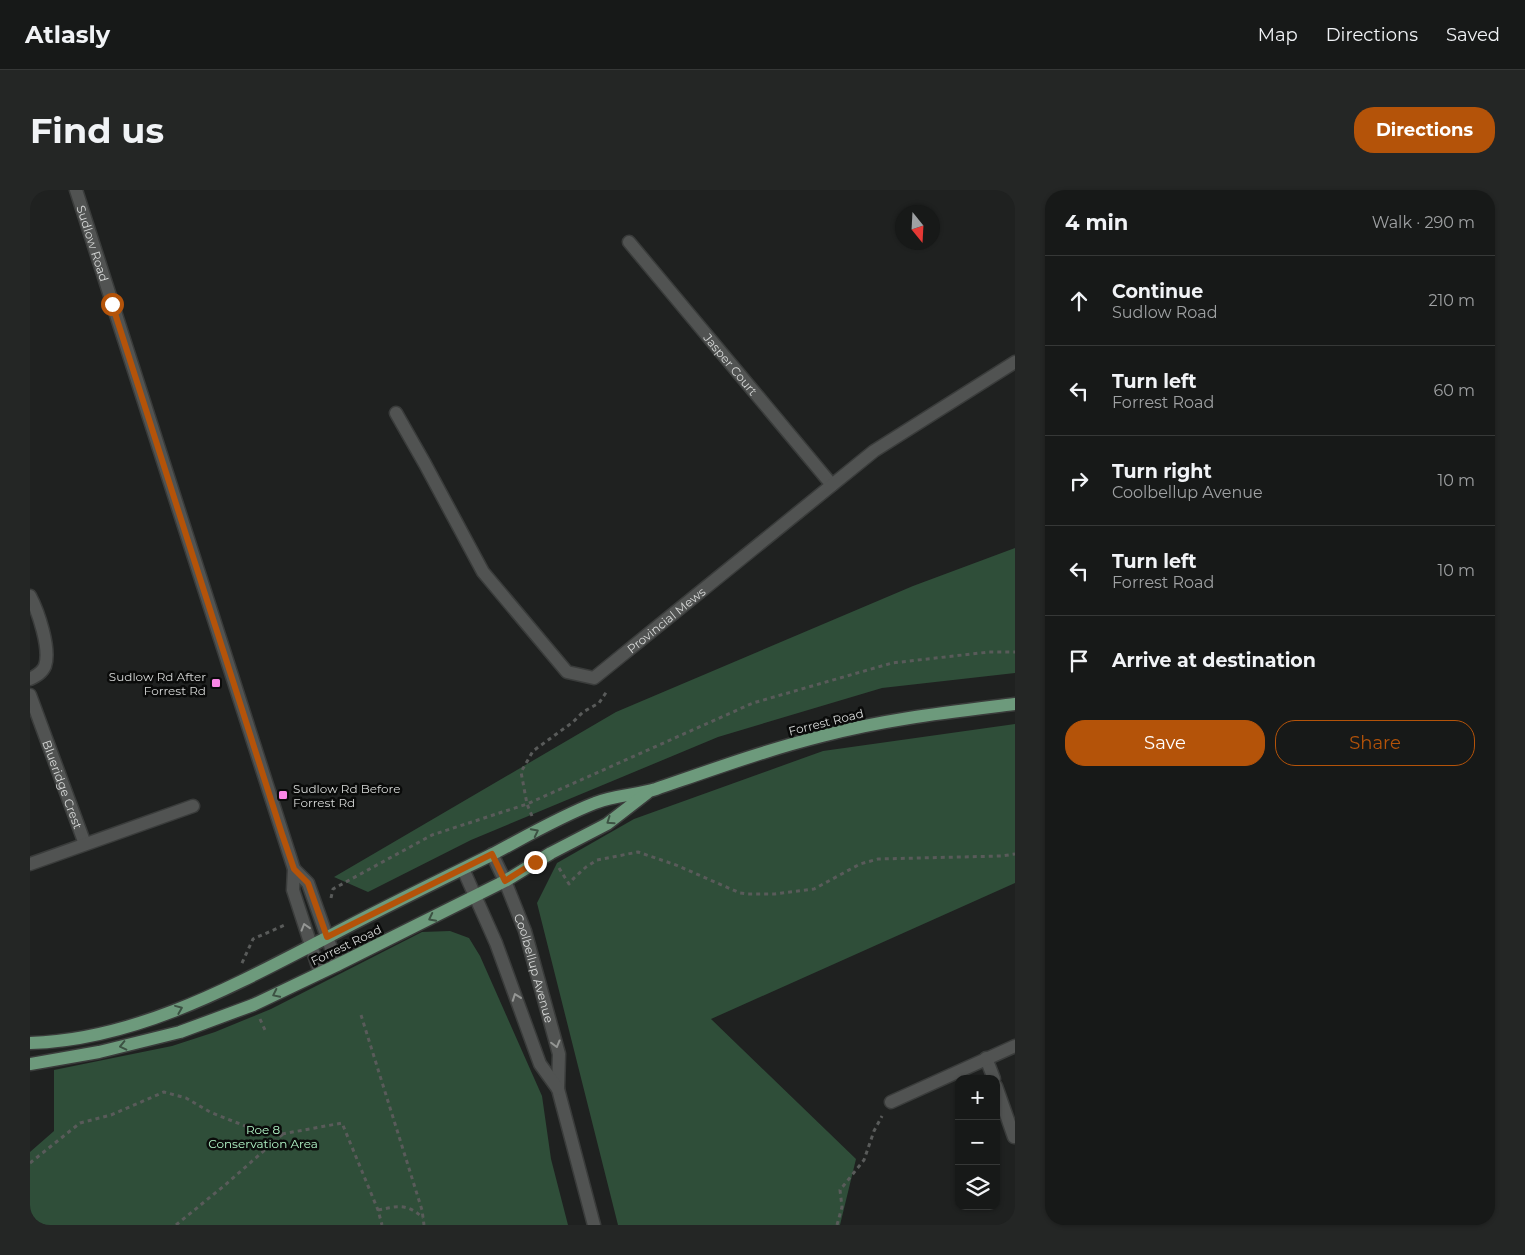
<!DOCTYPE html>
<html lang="en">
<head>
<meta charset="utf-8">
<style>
  :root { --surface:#171918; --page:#242625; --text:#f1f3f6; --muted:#9ea0a2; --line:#363837; --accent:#b45309 }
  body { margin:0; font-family:Montserrat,sans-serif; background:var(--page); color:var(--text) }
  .controls { position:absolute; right:15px; bottom:15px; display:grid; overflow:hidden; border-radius:10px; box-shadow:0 1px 4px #0004 }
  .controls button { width:45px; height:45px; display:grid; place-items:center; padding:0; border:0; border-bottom:1px solid var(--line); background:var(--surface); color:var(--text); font:25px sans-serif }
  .compass { position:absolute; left:865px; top:15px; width:45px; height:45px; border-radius:50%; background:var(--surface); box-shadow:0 1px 4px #0004; rotate:162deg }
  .stop { position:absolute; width:15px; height:15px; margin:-11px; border:4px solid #b45309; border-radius:50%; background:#fff }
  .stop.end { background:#b45309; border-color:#fff; box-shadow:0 1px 5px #0008 }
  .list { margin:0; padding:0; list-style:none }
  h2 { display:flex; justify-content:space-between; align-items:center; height:65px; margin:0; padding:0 20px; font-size:21px }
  h2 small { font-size:16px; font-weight:400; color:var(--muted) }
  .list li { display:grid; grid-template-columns:32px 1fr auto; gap:15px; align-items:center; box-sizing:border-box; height:90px; padding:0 20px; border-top:1px solid var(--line) }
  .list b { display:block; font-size:19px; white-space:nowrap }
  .list p { margin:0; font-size:16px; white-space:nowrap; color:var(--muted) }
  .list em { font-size:16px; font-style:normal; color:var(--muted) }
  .actions { display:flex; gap:10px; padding:15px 20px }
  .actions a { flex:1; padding:11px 0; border:1px solid var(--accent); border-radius:20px; text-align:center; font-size:18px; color:var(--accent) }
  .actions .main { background:var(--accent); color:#fff }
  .icon { flex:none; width:28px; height:28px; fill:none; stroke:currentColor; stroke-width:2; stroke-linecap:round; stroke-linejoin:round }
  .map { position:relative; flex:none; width:985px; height:1035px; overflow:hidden; border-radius:20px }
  header { display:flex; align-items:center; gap:30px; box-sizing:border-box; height:70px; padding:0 25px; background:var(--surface); border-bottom:1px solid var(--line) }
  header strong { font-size:24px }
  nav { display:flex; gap:28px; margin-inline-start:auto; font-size:18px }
  .intro { display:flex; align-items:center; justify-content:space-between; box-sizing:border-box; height:120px; padding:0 30px }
  h1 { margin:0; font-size:35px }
  .button { padding:12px 22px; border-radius:20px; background:var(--accent); color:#fff; font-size:18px; font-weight:700 }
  main { display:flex; gap:30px; padding:0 30px }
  aside { flex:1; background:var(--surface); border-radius:20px; box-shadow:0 1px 4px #0004 }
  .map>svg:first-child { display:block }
  .green { fill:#2f4e39 }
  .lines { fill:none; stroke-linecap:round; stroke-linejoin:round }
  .minor-casing { stroke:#3a3c3b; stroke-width:15 }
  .major-casing { stroke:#3a3c3b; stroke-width:15 }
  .path { stroke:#595b5a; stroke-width:3; stroke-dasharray:4 4; stroke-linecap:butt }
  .minor { stroke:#515352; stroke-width:12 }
  .major { stroke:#6d9a7c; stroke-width:12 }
  .oneway { stroke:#3c5243 }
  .oneway2 { stroke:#949694 }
  .route { stroke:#b45309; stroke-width:6 }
  .poi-dot { fill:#fa87e6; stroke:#0a0b0a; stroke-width:2 }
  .labels { text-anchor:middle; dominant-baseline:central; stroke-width:5; stroke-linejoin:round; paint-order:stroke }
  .street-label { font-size:12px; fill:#d6d8d7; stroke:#0a0b0a }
  .poi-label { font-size:12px; fill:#d6d8d7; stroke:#0a0b0a; text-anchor:end }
  .park-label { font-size:12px; fill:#b2f5c7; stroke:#0a0b0a }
</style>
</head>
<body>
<header>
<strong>Atlasly</strong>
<nav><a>Map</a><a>Directions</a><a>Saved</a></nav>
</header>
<div class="intro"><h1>Find us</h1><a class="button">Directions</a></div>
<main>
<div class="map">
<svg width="985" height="1035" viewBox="0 0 985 1035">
  <rect width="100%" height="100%" fill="#1f2120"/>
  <g class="green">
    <polygon points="985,358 985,483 852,498 688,547 441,650 338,702 304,687 586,522 883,396"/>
    <polygon points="985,534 985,693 681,829 826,969 810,1035 588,1035 507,713 527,673 604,629 793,561"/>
    <polygon points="420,741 439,748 450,766 512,906 521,969 538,1035 0,1035 0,962 24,941 24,880 142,856 185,842 241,819 392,742"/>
  </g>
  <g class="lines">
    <g class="minor-casing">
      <g id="minor">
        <path id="s1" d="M46,0L264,679L263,700L290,783"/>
        <path id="s2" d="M599,52L802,295"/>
        <path id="s3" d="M366,223L395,274L453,382L537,482L564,488L844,261L985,172"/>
        <path d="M0,406C8,421 21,459 15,476C12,483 6,486 0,489"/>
        <path id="s4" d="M0,505L55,654"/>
        <path id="s5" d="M462,664L475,691L495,741L529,864L528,899L564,1035"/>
        <polyline points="0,674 163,616"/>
        <polyline points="264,679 278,693 307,775"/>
        <polyline points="433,679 466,753 510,874 528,899"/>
        <polyline points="956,868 964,889"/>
        <polyline points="966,896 984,947"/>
        <polyline points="861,912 985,856"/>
      </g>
    </g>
    <g class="major-casing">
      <g id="major">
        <path d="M0,853C106,850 205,795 296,748C350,719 406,692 461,665C495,647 529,627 565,613C584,605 607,605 626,599C681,580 736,560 792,546C855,529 921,522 985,514"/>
        <polyline points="0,874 69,862 150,842 223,815 307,775 475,691 521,663 577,634 617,603"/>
      </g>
    </g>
    <g class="path">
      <polyline points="502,626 497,614 491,582 503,561 543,532 553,522 569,513 577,501"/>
      <polyline points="529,678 539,694 544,688 556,677 567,670 608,662 646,675 710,703 718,704 745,704 784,699 830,674 848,669 971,666 985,664"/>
      <polyline points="301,708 303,699 402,645 497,614 723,513 862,473 959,462 985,462"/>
      <polyline points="212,773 223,749 257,734"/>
      <polyline points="331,825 392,1020 394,1035"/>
      <polyline points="230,829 235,840"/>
      <polyline points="0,973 50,933 81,925 134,902 156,908 180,922 220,938 252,944 312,933 348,1020 352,1035"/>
      <path d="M348,1020C368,1016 377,1013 393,1028"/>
      <polyline points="146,1035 195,995 253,944"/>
      <polyline points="807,1035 812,1017 810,1000 834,970 844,941 852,926"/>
    </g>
    <use href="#minor" class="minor"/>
    <use href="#major" class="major"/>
  </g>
  <defs><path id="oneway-chevron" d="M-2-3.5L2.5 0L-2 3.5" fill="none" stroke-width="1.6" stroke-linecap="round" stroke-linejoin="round" transform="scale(1.25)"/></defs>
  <g class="oneway">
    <use href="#oneway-chevron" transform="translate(580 631) rotate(145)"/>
    <use href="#oneway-chevron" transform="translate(505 642) rotate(-27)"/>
    <use href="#oneway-chevron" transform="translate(402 728) rotate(153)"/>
    <use href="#oneway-chevron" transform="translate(246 804) rotate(154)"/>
    <use href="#oneway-chevron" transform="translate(149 819) rotate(-22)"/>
    <use href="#oneway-chevron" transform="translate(93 856) rotate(167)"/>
  </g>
  <g class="oneway2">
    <use href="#oneway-chevron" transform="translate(275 737) rotate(-107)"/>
    <use href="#oneway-chevron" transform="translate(486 807) rotate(-110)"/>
    <use href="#oneway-chevron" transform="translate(526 854) rotate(75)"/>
  </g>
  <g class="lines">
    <polyline class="route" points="82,114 252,644 264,679 278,693 297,747 462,664 475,691 505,672"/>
  </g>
  <g class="poi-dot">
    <rect x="181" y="488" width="10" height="10" rx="2.5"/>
    <rect x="248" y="600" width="10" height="10" rx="2.5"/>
  </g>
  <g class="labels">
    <g class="street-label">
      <text stroke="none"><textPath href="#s1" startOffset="56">Sudlow Road</textPath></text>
      <text stroke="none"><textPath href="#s2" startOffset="159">Jasper Court</textPath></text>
      <text stroke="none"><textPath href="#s3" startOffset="432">Provincial Mews</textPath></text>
      <text transform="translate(796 532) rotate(-14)">Forrest Road</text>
      <text stroke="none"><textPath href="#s4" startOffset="95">Blueridge Crest</textPath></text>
      <text transform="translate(316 755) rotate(-26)">Forrest Road</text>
      <text stroke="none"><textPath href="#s5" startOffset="122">Coolbellup Avenue</textPath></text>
    </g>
    <g class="poi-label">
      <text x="176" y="486">Sudlow Rd After<tspan x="176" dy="14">Forrest Rd</tspan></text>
      <text x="263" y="598" text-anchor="start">Sudlow Rd Before<tspan x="263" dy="14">Forrest Rd</tspan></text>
    </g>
    <g class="park-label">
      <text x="233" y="939">Roe 8<tspan x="233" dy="14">Conservation Area</tspan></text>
    </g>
  </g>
</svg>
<div class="controls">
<button>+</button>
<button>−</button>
<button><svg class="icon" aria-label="layers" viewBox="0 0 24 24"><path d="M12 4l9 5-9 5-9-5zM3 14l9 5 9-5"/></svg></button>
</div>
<svg class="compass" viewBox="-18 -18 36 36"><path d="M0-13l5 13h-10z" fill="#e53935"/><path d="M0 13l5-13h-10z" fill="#9ea0a2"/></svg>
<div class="stop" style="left:82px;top:114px"></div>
<div class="stop end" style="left:505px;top:672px"></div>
</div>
<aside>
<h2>4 min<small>Walk · 290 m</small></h2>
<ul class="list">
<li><svg class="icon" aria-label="ahead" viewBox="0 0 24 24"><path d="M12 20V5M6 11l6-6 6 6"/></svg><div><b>Continue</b><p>Sudlow Road</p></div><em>210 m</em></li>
<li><svg class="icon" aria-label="left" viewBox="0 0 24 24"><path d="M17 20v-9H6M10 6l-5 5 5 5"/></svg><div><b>Turn left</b><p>Forrest Road</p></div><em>60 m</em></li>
<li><svg class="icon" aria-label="right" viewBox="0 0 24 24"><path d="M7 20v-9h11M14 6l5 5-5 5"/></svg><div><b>Turn right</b><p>Coolbellup Avenue</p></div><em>10 m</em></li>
<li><svg class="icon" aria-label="left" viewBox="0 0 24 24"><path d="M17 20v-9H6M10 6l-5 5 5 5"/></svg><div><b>Turn left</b><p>Forrest Road</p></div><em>10 m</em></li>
<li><svg class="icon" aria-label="arrive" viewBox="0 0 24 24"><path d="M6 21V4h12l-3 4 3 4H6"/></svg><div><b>Arrive at destination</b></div></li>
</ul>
<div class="actions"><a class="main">Save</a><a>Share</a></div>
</aside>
</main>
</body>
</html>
